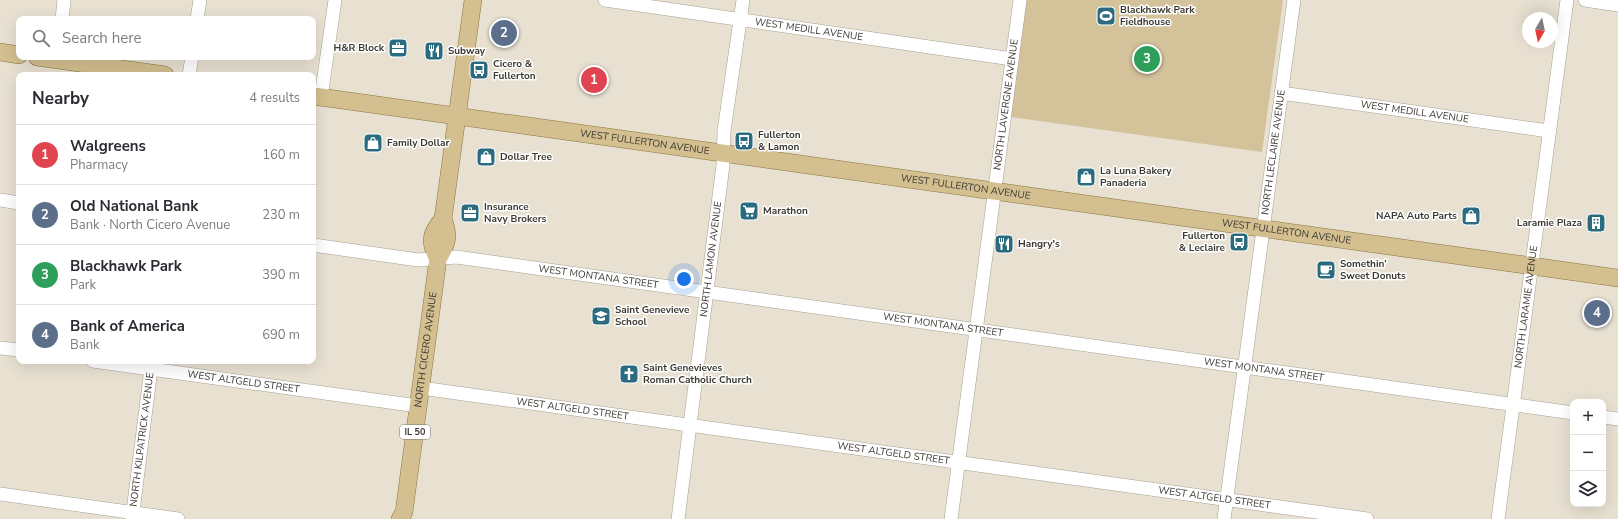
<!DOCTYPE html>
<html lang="en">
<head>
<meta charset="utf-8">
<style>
  :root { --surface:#fff; --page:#f2f2f3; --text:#2b2b33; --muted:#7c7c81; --line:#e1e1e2; --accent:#b45309 }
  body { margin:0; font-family:"Nunito Sans",sans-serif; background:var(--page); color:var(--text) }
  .controls { position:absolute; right:12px; bottom:12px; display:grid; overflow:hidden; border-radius:8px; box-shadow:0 4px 16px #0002 }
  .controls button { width:36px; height:36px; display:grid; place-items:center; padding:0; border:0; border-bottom:1px solid var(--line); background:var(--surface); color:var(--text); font:20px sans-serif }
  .compass { position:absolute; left:1522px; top:12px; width:36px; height:36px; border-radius:50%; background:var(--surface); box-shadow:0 4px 16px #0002; rotate:189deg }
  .you { position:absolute; left:684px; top:279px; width:14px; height:14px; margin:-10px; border:3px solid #fff; border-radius:50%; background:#1a73e8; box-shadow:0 0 0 6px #1a73e833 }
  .badge { display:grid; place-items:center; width:26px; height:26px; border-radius:50%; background:var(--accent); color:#fff; font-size:13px; font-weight:700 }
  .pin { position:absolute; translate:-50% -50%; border:2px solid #fff; box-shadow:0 1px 4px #0006 }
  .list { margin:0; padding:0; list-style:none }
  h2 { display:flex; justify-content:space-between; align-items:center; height:52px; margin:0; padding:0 16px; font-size:17px }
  h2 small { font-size:13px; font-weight:400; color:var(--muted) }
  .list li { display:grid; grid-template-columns:26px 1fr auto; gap:12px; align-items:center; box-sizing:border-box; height:60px; padding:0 16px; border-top:1px solid var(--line) }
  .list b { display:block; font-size:15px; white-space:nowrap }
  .list p { margin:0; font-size:13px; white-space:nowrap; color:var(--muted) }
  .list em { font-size:13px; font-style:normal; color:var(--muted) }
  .icon { flex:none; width:22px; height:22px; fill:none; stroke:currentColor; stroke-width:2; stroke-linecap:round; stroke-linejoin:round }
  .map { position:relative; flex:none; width:1618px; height:519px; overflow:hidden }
  .search { position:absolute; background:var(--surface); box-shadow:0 4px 16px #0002; left:16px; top:16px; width:300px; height:44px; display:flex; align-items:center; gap:10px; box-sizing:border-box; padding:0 14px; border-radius:8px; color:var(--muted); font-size:15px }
  .panel { position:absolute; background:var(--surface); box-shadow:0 4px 16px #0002; left:16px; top:72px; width:300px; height:292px; border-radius:8px }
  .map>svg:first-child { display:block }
  .green { fill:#d4c29b }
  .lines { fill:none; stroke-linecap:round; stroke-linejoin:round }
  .minor-casing { stroke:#a7a192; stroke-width:14 }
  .major-casing { stroke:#8b743e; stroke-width:18 }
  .minor { stroke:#fff; stroke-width:13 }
  .major { stroke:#d3bf8f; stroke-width:17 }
  .labels { text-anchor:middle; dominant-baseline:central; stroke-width:3; stroke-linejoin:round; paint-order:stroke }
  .shield { fill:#fff; stroke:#767470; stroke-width:1 }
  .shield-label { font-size:9px; font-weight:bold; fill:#3c3933 }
  .poi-label { font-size:10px; font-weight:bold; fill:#3c3933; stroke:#fff; text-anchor:start }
  .street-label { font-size:10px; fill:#3c3933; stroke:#fff }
</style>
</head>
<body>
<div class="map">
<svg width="1618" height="519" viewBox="0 0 1618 519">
  <rect width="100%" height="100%" fill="#e8e1d2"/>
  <polygon class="green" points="1026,0 1283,0 1262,152 1011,117"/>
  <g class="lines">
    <g class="minor-casing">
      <g id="minor">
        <path id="s1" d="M605,0L1012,59"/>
        <polyline points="1585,0 1618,5"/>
        <polyline points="62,19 64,0"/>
        <polyline points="197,19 200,0"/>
        <polyline points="189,75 192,57"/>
        <path id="s2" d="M1281,93L1549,131"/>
        <polyline points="321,97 335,0"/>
        <polyline points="0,200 19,203"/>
        <path id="s3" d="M313,245L418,260L456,257L1573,413"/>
        <polyline points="0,348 19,350"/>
        <path id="s4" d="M93,361L418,406"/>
        <path id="s5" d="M421,388L1367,519"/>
        <polyline points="1603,417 1618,419"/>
        <polyline points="0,494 178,519"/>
        <path id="s6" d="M132,519L152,361"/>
        <path id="s7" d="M678,519L723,165L724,131L743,0"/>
        <path id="s8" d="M951,519L1020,0"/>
        <path id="s9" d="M1224,519L1294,0"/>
        <path id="s10" d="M1498,519L1567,0"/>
      </g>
    </g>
    <g class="major-casing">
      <g id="major">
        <polyline points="0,52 19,55"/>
        <polyline points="37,57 165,75"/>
        <path id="s11" d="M313,96L1618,278"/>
        <path d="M438,259C429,242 430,234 443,219"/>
        <path id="s12" d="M400,519L404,512L438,259C447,244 450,236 443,219L473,0"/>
      </g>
    </g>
    <use href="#minor" class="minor"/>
    <use href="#major" class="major"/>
  </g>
  <defs>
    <g id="stadium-square" transform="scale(1)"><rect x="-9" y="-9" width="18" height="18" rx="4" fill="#2b6b7f" stroke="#fff"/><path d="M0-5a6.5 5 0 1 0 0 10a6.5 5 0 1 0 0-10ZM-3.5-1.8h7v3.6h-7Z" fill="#fff"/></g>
    <g id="office-square" transform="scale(1)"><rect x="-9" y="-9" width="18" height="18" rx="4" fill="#2b6b7f" stroke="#fff"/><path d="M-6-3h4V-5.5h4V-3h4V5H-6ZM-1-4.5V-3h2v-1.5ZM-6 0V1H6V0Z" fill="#fff"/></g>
    <g id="restaurant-square" transform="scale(1)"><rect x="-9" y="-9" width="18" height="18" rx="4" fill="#2b6b7f" stroke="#fff"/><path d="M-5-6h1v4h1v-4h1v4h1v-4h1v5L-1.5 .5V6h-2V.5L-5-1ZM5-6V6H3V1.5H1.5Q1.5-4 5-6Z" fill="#fff"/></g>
    <g id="bus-square" transform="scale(1)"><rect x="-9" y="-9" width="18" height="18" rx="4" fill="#2b6b7f" stroke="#fff"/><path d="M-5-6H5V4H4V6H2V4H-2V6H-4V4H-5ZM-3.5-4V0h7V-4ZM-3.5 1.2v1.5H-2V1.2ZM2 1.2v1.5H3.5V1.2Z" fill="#fff"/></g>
    <g id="shop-square" transform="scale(1)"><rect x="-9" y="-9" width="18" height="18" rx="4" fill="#2b6b7f" stroke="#fff"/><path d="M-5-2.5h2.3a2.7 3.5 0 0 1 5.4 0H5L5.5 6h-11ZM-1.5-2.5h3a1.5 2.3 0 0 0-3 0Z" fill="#fff"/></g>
    <g id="supermarket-square" transform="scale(1)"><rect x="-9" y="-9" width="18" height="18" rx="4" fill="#2b6b7f" stroke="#fff"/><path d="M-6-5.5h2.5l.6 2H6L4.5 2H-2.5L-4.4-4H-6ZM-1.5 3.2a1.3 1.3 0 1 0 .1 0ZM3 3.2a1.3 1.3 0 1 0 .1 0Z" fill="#fff"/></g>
    <g id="building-square" transform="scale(1)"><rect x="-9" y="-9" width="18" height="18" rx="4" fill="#2b6b7f" stroke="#fff"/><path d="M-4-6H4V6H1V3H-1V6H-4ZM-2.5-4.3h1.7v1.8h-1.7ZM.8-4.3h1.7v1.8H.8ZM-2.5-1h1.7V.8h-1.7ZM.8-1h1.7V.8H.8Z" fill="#fff"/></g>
    <g id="cafe-square" transform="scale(1)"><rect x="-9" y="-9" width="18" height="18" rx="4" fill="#2b6b7f" stroke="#fff"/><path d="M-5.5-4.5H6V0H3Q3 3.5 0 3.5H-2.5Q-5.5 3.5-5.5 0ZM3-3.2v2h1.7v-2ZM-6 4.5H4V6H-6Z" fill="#fff"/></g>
    <g id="school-square" transform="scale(1)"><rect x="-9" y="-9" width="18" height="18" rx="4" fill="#2b6b7f" stroke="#fff"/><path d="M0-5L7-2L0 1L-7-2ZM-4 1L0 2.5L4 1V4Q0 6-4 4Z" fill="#fff"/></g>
    <g id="church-square" transform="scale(1)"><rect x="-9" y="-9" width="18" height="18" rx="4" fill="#2b6b7f" stroke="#fff"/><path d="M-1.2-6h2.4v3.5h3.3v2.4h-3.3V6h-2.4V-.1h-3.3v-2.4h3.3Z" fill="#fff"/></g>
  </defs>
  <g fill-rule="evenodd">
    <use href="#stadium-square" x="1106" y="16"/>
    <use href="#office-square" x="398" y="48"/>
    <use href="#restaurant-square" x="434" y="51"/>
    <use href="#bus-square" x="479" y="70"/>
    <use href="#bus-square" x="744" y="141"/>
    <use href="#shop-square" x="373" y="143"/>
    <use href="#shop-square" x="486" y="157"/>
    <use href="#shop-square" x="1086" y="177"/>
    <use href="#supermarket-square" x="749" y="211"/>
    <use href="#office-square" x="470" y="213"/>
    <use href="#shop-square" x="1471" y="216"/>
    <use href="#building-square" x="1596" y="223"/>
    <use href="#bus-square" x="1239" y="242"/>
    <use href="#restaurant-square" x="1004" y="244"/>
    <use href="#cafe-square" x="1326" y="270"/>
    <use href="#school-square" x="601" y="316"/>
    <use href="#church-square" x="629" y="374"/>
  </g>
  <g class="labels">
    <rect class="shield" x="400" y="425" width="30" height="14" rx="3"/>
    <g class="shield-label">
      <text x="415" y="432">IL 50</text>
    </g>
    <g class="poi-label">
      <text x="1120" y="10">Blackhawk Park<tspan x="1120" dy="12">Fieldhouse</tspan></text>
      <text x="384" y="48" text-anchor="end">H&amp;R Block</text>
      <text x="448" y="51">Subway</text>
      <text x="493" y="64">Cicero &amp;<tspan x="493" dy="12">Fullerton</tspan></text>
      <text x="758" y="135">Fullerton<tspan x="758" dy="12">&amp; Lamon</tspan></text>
      <text x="387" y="143">Family Dollar</text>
      <text x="500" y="157">Dollar Tree</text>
      <text x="1100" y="171">La Luna Bakery<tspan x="1100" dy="12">Panaderia</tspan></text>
      <text x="484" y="207">Insurance<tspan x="484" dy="12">Navy Brokers</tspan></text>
      <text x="763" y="211">Marathon</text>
      <text x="1457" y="216" text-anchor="end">NAPA Auto Parts</text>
      <text x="1582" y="223" text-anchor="end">Laramie Plaza</text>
      <text x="1225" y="236" text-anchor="end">Fullerton<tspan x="1225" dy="12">&amp; Leclaire</tspan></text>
      <text x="1018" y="244">Hangry's</text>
      <text x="1340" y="264">Somethin’<tspan x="1340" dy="12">Sweet Donuts</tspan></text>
      <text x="615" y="310">Saint Genevieve<tspan x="615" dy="12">School</tspan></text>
      <text x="643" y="368">Saint Genevieves<tspan x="643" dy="12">Roman Catholic Church</tspan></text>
    </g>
    <g class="street-label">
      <text stroke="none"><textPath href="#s1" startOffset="206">WEST MEDILL AVENUE</textPath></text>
      <text stroke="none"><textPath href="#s8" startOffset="418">NORTH LAVERGNE AVENUE</textPath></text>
      <text stroke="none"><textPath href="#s2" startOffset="135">WEST MEDILL AVENUE</textPath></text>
      <text stroke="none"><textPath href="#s11" startOffset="335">WEST FULLERTON AVENUE</textPath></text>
      <text stroke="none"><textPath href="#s9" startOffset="370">NORTH LECLAIRE AVENUE</textPath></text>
      <text stroke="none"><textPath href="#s11" startOffset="659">WEST FULLERTON AVENUE</textPath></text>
      <text stroke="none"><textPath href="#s11" startOffset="983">WEST FULLERTON AVENUE</textPath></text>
      <text stroke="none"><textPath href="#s7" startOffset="262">NORTH LAMON AVENUE</textPath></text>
      <text stroke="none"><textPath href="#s3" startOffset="288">WEST MONTANA STREET</textPath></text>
      <text stroke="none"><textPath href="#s10" startOffset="214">NORTH LARAMIE AVENUE</textPath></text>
      <text stroke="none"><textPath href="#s3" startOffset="636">WEST MONTANA STREET</textPath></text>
      <text stroke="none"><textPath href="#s12" startOffset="172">NORTH CICERO AVENUE</textPath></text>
      <text stroke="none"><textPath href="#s3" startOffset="960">WEST MONTANA STREET</textPath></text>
      <text stroke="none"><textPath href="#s4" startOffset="152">WEST ALTGELD STREET</textPath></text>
      <text stroke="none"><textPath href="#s5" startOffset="153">WEST ALTGELD STREET</textPath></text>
      <text stroke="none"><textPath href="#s6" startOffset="80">NORTH KILPATRICK AVENUE</textPath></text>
      <text stroke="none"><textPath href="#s5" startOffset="477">WEST ALTGELD STREET</textPath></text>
      <text stroke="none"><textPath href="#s5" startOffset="801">WEST ALTGELD STREET</textPath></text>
    </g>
  </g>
</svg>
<div class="controls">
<button>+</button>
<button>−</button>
<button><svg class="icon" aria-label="layers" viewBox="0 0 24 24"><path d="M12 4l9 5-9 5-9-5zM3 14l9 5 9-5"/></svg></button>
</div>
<svg class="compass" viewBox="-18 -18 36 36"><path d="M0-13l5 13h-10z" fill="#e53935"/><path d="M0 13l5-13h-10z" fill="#7c7c81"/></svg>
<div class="you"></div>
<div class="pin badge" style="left:594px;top:80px;background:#e0444e">1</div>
<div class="pin badge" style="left:504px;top:33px;background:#5c6f8a">2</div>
<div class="pin badge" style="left:1147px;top:59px;background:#2e9e5b">3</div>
<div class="pin badge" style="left:1597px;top:313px;background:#5c6f8a">4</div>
<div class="search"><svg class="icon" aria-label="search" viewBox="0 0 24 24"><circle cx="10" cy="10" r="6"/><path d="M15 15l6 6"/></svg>Search here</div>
<section class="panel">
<h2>Nearby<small>4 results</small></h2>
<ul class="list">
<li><span class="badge" style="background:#e0444e">1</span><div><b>Walgreens</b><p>Pharmacy</p></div><em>160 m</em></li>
<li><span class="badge" style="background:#5c6f8a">2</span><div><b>Old National Bank</b><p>Bank · North Cicero Avenue</p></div><em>230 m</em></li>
<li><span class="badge" style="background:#2e9e5b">3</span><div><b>Blackhawk Park</b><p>Park</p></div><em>390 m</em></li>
<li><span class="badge" style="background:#5c6f8a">4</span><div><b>Bank of America</b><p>Bank</p></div><em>690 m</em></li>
</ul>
</section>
</div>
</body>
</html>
